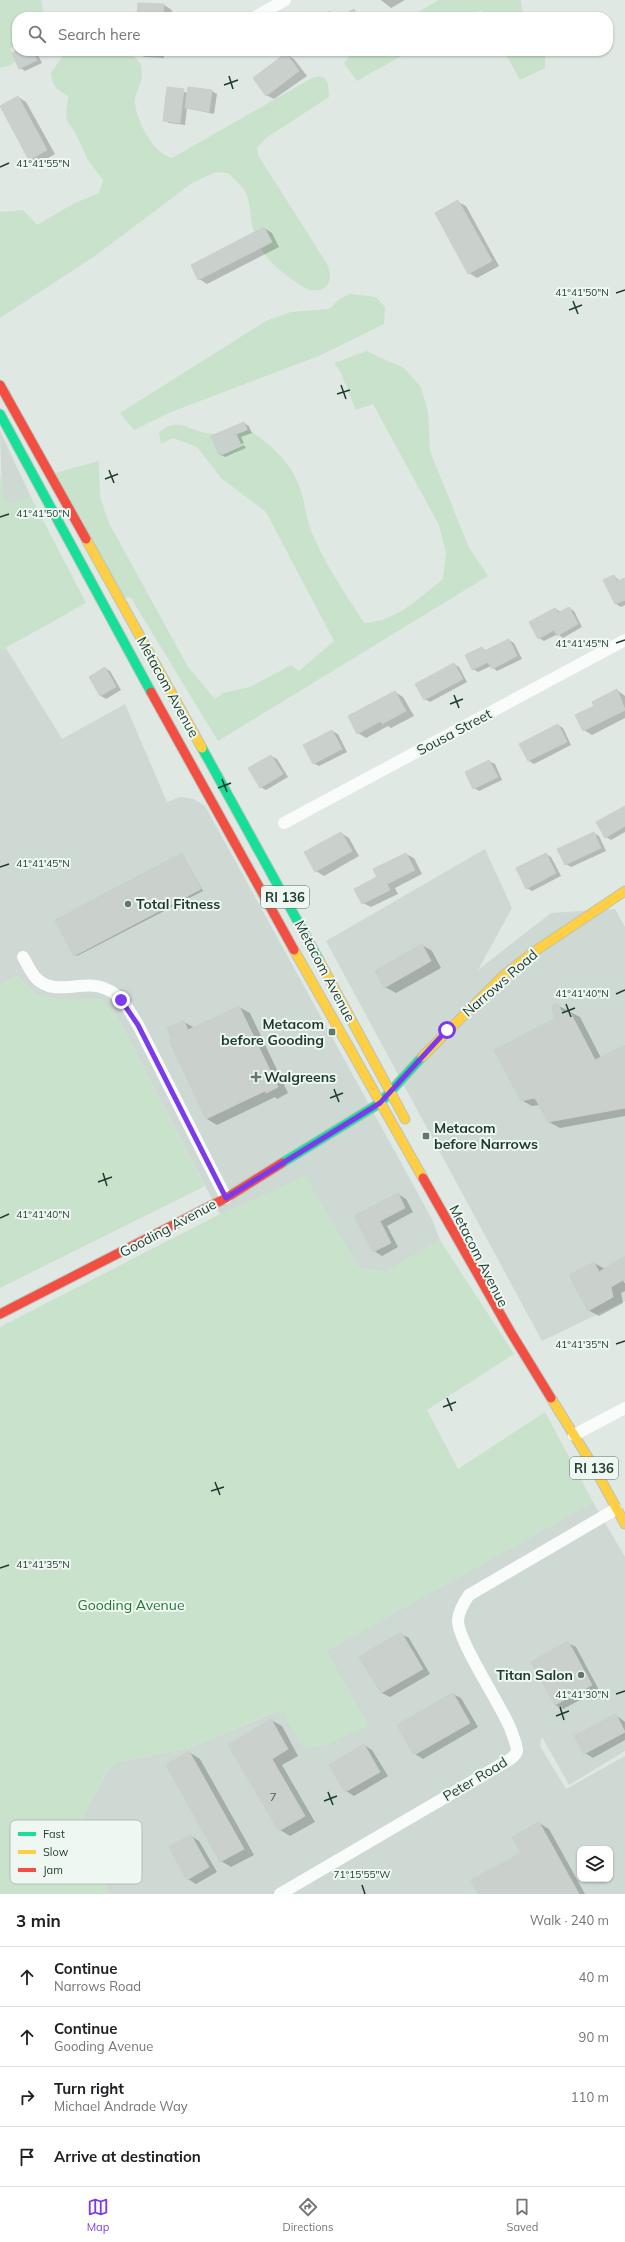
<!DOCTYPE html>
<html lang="en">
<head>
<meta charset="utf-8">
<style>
  :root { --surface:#fff; --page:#f2f2f2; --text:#202124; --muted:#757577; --line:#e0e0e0; --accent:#7c3aed }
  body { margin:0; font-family:Mulish,sans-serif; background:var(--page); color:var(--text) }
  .controls { position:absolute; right:12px; bottom:12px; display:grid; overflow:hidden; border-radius:8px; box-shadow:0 1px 3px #0004 }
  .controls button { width:36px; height:36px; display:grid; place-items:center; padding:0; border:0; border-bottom:1px solid var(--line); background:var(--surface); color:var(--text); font:20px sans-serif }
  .stop { position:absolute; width:12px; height:12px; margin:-9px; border:3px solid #7c3aed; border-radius:50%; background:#fff }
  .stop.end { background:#7c3aed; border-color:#fff; box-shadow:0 1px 4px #0008 }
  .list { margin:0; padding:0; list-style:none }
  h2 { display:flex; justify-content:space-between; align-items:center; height:52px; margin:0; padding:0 16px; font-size:17px }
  h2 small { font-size:13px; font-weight:400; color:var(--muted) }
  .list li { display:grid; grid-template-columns:26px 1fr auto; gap:12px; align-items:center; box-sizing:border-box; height:60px; padding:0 16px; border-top:1px solid var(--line) }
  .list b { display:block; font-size:15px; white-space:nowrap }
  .list p { margin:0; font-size:13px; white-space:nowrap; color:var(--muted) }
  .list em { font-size:13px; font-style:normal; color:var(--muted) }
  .icon { flex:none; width:22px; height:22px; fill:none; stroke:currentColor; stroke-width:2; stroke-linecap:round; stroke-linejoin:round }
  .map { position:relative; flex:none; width:625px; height:1894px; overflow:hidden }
  .search { position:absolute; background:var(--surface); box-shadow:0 1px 3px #0004; left:12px; right:12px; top:12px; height:44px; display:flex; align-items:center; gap:10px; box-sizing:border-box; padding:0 14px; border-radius:16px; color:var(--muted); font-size:15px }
  .sheet { height:292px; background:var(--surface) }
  nav { display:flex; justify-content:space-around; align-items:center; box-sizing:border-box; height:56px; border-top:1px solid var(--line); background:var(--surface); font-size:11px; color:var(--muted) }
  nav a { display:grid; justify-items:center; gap:2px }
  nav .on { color:var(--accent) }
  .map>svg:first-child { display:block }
  .built { fill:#cdd9d2; fill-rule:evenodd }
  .green { fill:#c8e2cb }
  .shadow { fill:#0003 }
  .building { fill:#cad1cd; stroke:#c9d0cc }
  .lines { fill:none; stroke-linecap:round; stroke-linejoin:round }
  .fast-casing { stroke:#bac4be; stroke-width:11 }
  .slow-casing { stroke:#bac4be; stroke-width:11 }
  .jam-casing { stroke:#bac4be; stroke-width:11 }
  .street { stroke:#fafcfb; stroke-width:12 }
  .fast { stroke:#16e098; stroke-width:9 }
  .slow { stroke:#ffcf43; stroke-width:9 }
  .jam { stroke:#f24e42; stroke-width:9 }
  .route { stroke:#7c3aed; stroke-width:5 }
  .ticks { fill:none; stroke:#1e3b2e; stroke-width:1.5 }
  .poi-dot { fill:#62786d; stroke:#eef7f1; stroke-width:1.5 }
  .labels { text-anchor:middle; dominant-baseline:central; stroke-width:4; stroke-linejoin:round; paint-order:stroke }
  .number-label { font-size:12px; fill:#496056 }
  .shield { fill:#eef7f1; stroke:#5c7368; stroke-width:1 }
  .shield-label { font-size:13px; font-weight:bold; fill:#1e3b2e }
  .street-label { font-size:14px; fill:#1e3b2e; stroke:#eef7f1 }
  .poi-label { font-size:14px; font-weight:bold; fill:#1e3b2e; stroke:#eef7f1; text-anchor:start }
  .park-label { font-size:14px; fill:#257537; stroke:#eef7f1 }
  .key { fill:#eef7f1; stroke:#b0bfb6; stroke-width:1 }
  .key-label { font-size:11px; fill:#1e3b2e }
  .ticks-label { font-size:10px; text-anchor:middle; fill:#1e3b2e; stroke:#eef7f1; stroke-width:4; stroke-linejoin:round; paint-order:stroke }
</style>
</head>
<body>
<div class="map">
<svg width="625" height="1894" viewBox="0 0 625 1894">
  <rect width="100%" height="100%" fill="#e0e8e3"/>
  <g class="built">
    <polygon points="0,431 31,497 14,504 2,497"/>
    <polygon points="6,648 62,739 125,704 167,802 181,797 194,799 205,806 432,1219 440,1240 385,1272 359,1268 305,1177 220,1214 116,1015 101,999 57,999 35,994 17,976 0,985 0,651"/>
    <polygon points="485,849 512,908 478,970 551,913 615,909 625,927 625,1301 542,1341 326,941"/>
    <path d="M593,1502L625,1557V1751L569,1785L542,1737L540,1746L566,1789L625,1756V1894H109L76,1829L112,1763L189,1748L282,1709L368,1726L326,1651ZM580,1849H610V1879H580Z"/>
  </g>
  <g class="green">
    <polygon points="0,0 41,0 44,17 17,17 17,42 10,49 16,60 11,65 0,68"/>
    <polygon points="439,0 521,0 522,10 528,17 485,17 481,10 469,17 409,17"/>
    <path d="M63,51H130L141,64C141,68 142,72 142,76C141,85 134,95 135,103C137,122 153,153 172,158L312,78L318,76L325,78L328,84L329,97L266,138L257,148L258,155L327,264C330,272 333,282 324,288C314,294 303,288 296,282C273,266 262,257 253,229C250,217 251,205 246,193C242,186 234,179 228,173L216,172L192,183L95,256L0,318V212L23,210L37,225L73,204L99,193L103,180L88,160L75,132L67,121L66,115L68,96C57,90 52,86 51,73L62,57Z"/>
    <polygon points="353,51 410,51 357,81 344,63"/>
    <polygon points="504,51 545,51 545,68 520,80"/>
    <polygon points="350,294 376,297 385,307 384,324 319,356 171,412 134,430 120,413 266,321 291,312 329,309 339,299"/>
    <path d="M366,351L404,368L421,387L428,412L430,451L469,548L488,576L218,741L131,598L122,597L55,473L99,461L100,497L109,523L188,667L215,699L223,693L250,687L291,665L299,671L334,641L266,512L221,478L197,447L173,438L161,444L159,432C179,417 186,429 206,433C218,435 232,431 244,427C266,441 288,458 298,483C305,499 305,517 312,533C325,565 346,594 364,623C397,621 418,599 443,579L446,553L439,525L373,404L356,410L340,371L334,363Z"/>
    <polygon points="0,473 3,497 14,504 31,497 86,603 0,651"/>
    <polygon points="17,976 35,994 57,999 101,999 116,1015 205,1186 0,1288 0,985"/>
    <polygon points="305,1176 359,1268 385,1272 440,1240 514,1354 427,1410 458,1469 545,1412 593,1502 326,1651 368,1726 324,1746 303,1748 281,1709 189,1748 121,1761 109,1768 76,1829 109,1894 0,1894 0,1327 220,1214"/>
  </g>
  <g class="shadow">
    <polygon points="381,0 405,0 391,8"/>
    <polygon points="164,5 172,10 171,17 138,17"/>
    <polygon points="354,11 363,17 342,17"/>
    <polygon points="330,13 338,17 322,17"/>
    <polygon points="18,51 36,51 42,63 25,71 20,68"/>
    <polygon points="136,51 164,51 164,58 144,57"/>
    <polygon points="317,51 334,51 325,56"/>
    <polygon points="286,54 294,59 307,76 274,99 266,95"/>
    <polygon points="168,88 188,93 212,91 217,94 214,114 187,108 185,125 169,123 164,120"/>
    <polygon points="18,97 26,102 55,154 38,164 30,159"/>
    <polygon points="458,202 466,206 499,266 477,278 469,273"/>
    <polygon points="264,228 272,233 279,247 207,284 199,279"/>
    <polygon points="244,423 249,426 252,433 241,437 244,443 222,453 222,455 244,445 246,448 225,457 219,454"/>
    <polygon points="614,576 620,581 625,579 625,605 621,607 616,604 605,581"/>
    <polygon points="569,608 574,611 582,627 563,638 558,634 544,641 539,638 530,622 555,609 561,612"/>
    <polygon points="509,640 514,643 522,659 497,671 491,666 478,672 473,669 482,648 487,651"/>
    <polygon points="454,664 459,667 467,682 430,702 425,699"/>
    <polygon points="105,668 110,671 121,690 106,699 101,696 90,677"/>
    <polygon points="617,690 625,696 625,718 592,735 584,730 595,706"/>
    <polygon points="395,692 403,697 414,716 391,728 388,726 366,738 358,733"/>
    <polygon points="558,725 563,728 571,745 534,764 529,761"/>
    <polygon points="332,731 338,734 347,752 319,766 313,763"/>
    <polygon points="271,756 277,759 288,777 266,790 261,787"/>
    <polygon points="489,761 495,764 502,780 479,791 474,788"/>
    <polygon points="625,807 625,832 611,840 606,837"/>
    <polygon points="341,833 349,838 359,856 324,876 316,871"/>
    <polygon points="594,833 599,836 606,851 571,867 566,864"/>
    <polygon points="182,854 203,891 77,956 75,955"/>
    <polygon points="406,854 414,858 422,874 395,888 398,894 371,907 363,903 379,878 374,870"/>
    <polygon points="546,854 551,857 561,876 532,891 527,888"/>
    <polygon points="422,945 432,951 441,968 396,993 385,987"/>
    <polygon points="557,1005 580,1017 601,1058 625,1046 625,1116 560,1128 549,1122 540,1105 532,1106 521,1100 555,1019"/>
    <polygon points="239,1007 250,1013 288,1093 277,1099 275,1097 217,1125 207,1119 173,1039 184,1022 195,1028"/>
    <polygon points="398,1194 406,1199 413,1212 387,1226 398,1247 382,1256 374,1251 355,1216"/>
    <polygon points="625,1257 625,1291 621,1293 623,1303 599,1316 588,1310 594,1263 605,1269"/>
    <polygon points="401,1634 409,1638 430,1674 390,1697 382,1693 361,1658"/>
    <polygon points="568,1643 576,1647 599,1690 563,1709 555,1705"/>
    <polygon points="453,1694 461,1698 478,1727 423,1759 415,1754"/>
    <polygon points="616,1715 625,1722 625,1740 593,1758 585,1753"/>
    <polygon points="271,1720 282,1726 298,1756 282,1765 315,1822 290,1836 280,1830 230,1745"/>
    <polygon points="364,1745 372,1750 388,1776 354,1796 346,1791 330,1765"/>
    <polygon points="189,1752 200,1759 254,1855 231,1867 221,1861"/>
    <polygon points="539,1823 549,1829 585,1894 480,1894 523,1853"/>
    <polygon points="191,1836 199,1841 217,1872 196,1884 188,1879 170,1848"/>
  </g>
  <g class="building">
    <polygon points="138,3 164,4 163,17 137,17"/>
    <polygon points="354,9 358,17 340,17"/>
    <polygon points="330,11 333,17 320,17"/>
    <polygon points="17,51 33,51 37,60 19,69 12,53"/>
    <polygon points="135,51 156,51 156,54 135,53"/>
    <polygon points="286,53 299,71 266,96 253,78"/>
    <polygon points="167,87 184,89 180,123 163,121"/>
    <polygon points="188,87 212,90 209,112 185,108"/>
    <polygon points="18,96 47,150 29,160 0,106"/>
    <polygon points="458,200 492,261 468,274 435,213"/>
    <polygon points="264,227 272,242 198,280 191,265"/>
    <polygon points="244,422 247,430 236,434 241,445 219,455 211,436"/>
    <polygon points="614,575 617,581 625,578 625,600 615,604 603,580"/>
    <polygon points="569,607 578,624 557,636 554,630 538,639 529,622 555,608 558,613"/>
    <polygon points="509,639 517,656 492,669 488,662 472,670 465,655 482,647 484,651"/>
    <polygon points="454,663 463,679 424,700 415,684"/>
    <polygon points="105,667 116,687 100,696 89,677"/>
    <polygon points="617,689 625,710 583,731 575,715 594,706 592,702"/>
    <polygon points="395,691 406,711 382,724 381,721 357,734 348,716"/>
    <polygon points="558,724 567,742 528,761 519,744"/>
    <polygon points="332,730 342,749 313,764 303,745"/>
    <polygon points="271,755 283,774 260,788 248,768"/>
    <polygon points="489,760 498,777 473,789 465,772"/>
    <polygon points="625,806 625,826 605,838 596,822"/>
    <polygon points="341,832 352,851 315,872 304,852"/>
    <polygon points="594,832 601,848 565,865 557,849"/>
    <polygon points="182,853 201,889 74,956 55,920"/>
    <polygon points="406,853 415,870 387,884 390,890 362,904 354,889 377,877 373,869"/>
    <polygon points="546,853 556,873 526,889 516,868"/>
    <polygon points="422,944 431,961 384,988 375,971"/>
    <polygon points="557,1003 562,1012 569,1010 595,1060 625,1045 625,1108 548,1122 535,1098 521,1101 494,1050 554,1019 552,1006"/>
    <polygon points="239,1006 278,1087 266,1093 265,1091 206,1119 169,1040 172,1039 167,1028 184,1021 188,1030"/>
    <polygon points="398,1193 405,1208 380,1221 391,1243 373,1252 354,1216"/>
    <polygon points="625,1256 625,1283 623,1280 611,1287 613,1297 588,1311 569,1275 594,1262 599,1272"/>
    <polygon points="401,1632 423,1669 381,1693 359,1657"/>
    <polygon points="568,1641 592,1685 555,1705 531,1662"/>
    <polygon points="453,1693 470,1723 414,1755 397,1725"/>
    <polygon points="616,1714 625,1732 584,1754 574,1736"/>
    <polygon points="271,1719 288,1749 272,1759 305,1816 279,1831 228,1745"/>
    <polygon points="364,1744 380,1772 345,1792 329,1765"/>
    <polygon points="189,1751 244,1849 220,1862 166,1765"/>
    <polygon points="539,1822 579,1894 478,1894 471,1880 521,1853 512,1837"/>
    <polygon points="191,1835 209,1867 187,1880 169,1847"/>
  </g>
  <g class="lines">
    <g class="fast-casing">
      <g id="fast">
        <polyline points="0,414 151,692"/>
        <polyline points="202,748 319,960"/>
        <polyline points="282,1163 380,1103 422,1057"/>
      </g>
    </g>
    <g class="slow-casing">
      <g id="slow">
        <polyline points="86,539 202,748"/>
        <polyline points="294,950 423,1178"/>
        <polyline points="319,960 405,1119"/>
        <polyline points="422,1057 503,976 532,953 625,891"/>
        <polyline points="551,1398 595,1469 625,1524"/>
      </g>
    </g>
    <g class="jam-casing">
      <g id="jam">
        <polyline points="0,385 86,539"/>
        <polyline points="151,692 294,950"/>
        <polyline points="423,1178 510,1331 551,1398"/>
        <polyline points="0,1314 226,1198 282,1163"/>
      </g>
    </g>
    <g class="street">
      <polyline points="255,17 285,0"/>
      <polyline points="284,823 625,640"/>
      <path d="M23,957C27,963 30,972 36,978C55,998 84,978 106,989C122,995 130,1012 138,1025L226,1198"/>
      <polyline points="574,1435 625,1408"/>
      <path d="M280,1894L509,1760C512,1758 516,1755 517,1751C517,1745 513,1736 511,1730C502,1706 457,1640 458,1620C459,1611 464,1602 469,1595L616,1509"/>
    </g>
    <use href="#fast" class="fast"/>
    <use href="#slow" class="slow"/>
    <use href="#jam" class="jam"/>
  </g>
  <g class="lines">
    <polyline class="route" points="121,1000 138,1025 226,1198 380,1103 447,1030"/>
  </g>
  <path class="ticks" d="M229,76L233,89M224,85L238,80M0,167L9,163M616,293L625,290M573,301L578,314M569,310L582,305M341,385L346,399M337,394L350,390M109,470L114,483M105,479L118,474M0,517L9,514M616,643L625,640M454,695L459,708M450,704L463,699M222,779L227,792M218,788L231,783M0,867L9,864M616,994L625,990M566,1004L571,1017M562,1013L575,1008M334,1089L339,1102M330,1098L343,1093M103,1173L107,1186M98,1182L112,1177M0,1218L9,1214M616,1344L625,1341M447,1398L452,1411M443,1407L456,1402M215,1482L220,1495M211,1491L224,1487M0,1568L9,1565M616,1694L625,1691M560,1707L564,1720M556,1716L569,1711M328,1792L333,1805M324,1801L337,1796M362,1885L365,1894"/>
  <g class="poi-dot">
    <circle cx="128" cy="904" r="4"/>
    <rect x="328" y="1028" width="8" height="8" rx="2"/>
    <path d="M254 1071h4v4h4v4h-4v4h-4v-4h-4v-4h4z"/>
    <rect x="422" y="1132" width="8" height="8" rx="2"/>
    <circle cx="581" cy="1675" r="4"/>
  </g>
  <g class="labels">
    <g class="number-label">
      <text x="273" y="1796">7</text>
    </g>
    <g class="shield">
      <rect x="261" y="886" width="48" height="22" rx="3"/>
      <rect x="570" y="1457" width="48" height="22" rx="3"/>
    </g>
    <g class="shield-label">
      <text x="285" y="897">RI 136</text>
      <text x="594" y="1468">RI 136</text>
    </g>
    <g class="street-label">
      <text transform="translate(168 687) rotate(61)">Metacom Avenue</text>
      <text transform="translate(454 732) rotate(-28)">Sousa Street</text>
      <text transform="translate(325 971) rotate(62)">Metacom Avenue</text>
      <text transform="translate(500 983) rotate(-41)">Narrows Road</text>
      <text transform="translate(168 1228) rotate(-28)">Gooding Avenue</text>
      <text transform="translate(479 1256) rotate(63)">Metacom Avenue</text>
      <text transform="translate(475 1779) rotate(-31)">Peter Road</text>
    </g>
    <g class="poi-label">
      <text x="136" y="904">Total Fitness</text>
      <text x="324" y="1024" text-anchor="end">Metacom<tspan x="324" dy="16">before Gooding</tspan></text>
      <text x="264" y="1077">Walgreens</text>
      <text x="434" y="1128">Metacom<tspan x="434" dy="16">before Narrows</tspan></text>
      <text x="573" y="1675" text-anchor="end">Titan Salon</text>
    </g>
    <g class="park-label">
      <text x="131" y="1605">Gooding Avenue</text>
    </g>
  </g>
  <rect x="10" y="1820" width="132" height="64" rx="6" class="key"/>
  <rect x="18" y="1832" width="18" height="4" fill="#16e098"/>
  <rect x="18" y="1850" width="18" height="4" fill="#ffcf43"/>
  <rect x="18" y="1868" width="18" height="4" fill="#f24e42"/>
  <g class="key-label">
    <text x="43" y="1838">Fast</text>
    <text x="43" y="1856">Slow</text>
    <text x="43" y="1874">Jam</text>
  </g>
  <g class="ticks-label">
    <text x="43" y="167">41°41'55"N</text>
    <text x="582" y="296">41°41'50"N</text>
    <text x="43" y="517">41°41'50"N</text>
    <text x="582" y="647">41°41'45"N</text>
    <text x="43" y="867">41°41'45"N</text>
    <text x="582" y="997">41°41'40"N</text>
    <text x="43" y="1218">41°41'40"N</text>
    <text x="582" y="1348">41°41'35"N</text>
    <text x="43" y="1568">41°41'35"N</text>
    <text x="582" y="1698">41°41'30"N</text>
    <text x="362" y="1878">71°15'55"W</text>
  </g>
</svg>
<div class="controls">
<button><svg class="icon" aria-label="layers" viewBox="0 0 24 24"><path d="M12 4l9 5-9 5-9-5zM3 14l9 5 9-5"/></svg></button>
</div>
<div class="stop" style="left:447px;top:1030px"></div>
<div class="stop end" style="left:121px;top:1000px"></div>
<div class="search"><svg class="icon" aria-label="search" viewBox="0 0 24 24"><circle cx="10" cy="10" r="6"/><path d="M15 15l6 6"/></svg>Search here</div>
</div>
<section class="sheet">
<h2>3 min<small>Walk · 240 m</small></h2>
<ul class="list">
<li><svg class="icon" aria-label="ahead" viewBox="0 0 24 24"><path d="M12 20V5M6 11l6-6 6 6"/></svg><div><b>Continue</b><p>Narrows Road</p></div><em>40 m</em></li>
<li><svg class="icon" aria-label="ahead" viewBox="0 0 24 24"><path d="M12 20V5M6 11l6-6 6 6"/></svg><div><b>Continue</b><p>Gooding Avenue</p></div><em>90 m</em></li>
<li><svg class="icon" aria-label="right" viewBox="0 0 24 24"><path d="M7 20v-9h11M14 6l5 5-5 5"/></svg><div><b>Turn right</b><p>Michael Andrade Way</p></div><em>110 m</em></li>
<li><svg class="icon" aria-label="arrive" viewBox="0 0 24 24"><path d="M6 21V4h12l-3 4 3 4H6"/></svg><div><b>Arrive at destination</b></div></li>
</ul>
</section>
<nav>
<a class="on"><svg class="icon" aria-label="map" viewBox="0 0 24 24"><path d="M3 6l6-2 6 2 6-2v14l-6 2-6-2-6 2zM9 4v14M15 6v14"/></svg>Map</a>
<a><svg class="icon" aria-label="directions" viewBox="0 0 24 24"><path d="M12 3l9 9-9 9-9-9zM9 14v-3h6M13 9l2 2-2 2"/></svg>Directions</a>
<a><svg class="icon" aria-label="saved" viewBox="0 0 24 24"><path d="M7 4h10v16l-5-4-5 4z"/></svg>Saved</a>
</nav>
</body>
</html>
